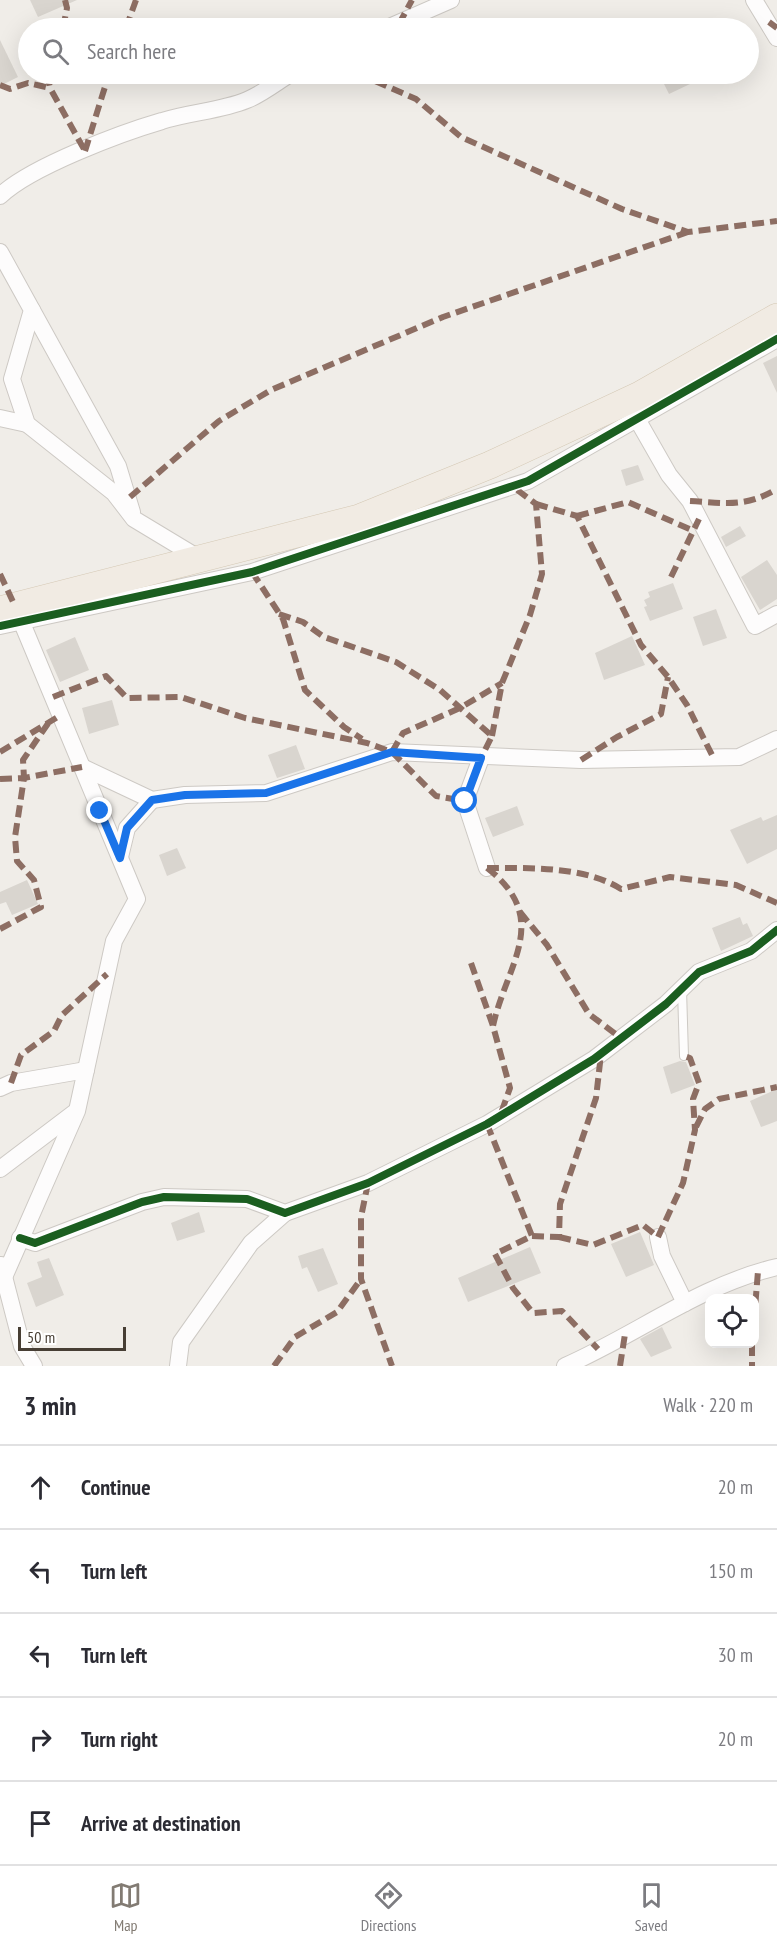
<!DOCTYPE html>
<html lang="en">
<head>
<meta charset="utf-8">
<style>
  :root { --surface:#fff; --page:#f2f2f3; --text:#2b2b33; --muted:#7c7c81; --line:#e1e1e2; --accent:#827b73 }
  body { margin:0; font-family:"PT Sans Narrow",sans-serif; background:var(--page); color:var(--text) }
  .controls { position:absolute; right:18px; bottom:18px; display:grid; overflow:hidden; border-radius:12px; box-shadow:0 6px 24px #0002 }
  .controls button { width:54px; height:54px; display:grid; place-items:center; padding:0; border:0; border-bottom:2px solid var(--line); background:var(--surface); color:var(--text); font:30px sans-serif }
  .scale { position:absolute; left:18px; bottom:15px; width:108px; box-sizing:border-box; padding-left:6px; border:3px solid #473e34; border-top:0; font-size:16px; line-height:21px; white-space:nowrap; color:#473e34; -webkit-text-stroke:4px #fff; paint-order:stroke }
  .stop { position:absolute; width:18px; height:18px; margin:-14px; border:4px solid #1a73e8; border-radius:50%; background:#fff }
  .stop.end { background:#1a73e8; border-color:#fff; box-shadow:0 2px 6px #0008 }
  .list { margin:0; padding:0; list-style:none }
  h2 { display:flex; justify-content:space-between; align-items:center; height:78px; margin:0; padding:0 24px; font-size:26px }
  h2 small { font-size:20px; font-weight:400; color:var(--muted) }
  .list li { display:grid; grid-template-columns:39px 1fr auto; gap:18px; align-items:center; box-sizing:border-box; height:84px; padding:0 24px; border-top:2px solid var(--line) }
  .list b { display:block; font-size:22px; white-space:nowrap }
  .list em { font-size:20px; font-style:normal; color:var(--muted) }
  .icon { flex:none; width:33px; height:33px; fill:none; stroke:currentColor; stroke-width:2; stroke-linecap:round; stroke-linejoin:round }
  .map { position:relative; flex:none; width:777px; height:1366px; overflow:hidden }
  .search { position:absolute; background:var(--surface); box-shadow:0 6px 24px #0002; left:18px; right:18px; top:18px; height:66px; display:flex; align-items:center; gap:15px; box-sizing:border-box; padding:0 21px; border-radius:33px; color:var(--muted); font-size:22px }
  .sheet { height:498px; background:var(--surface) }
  nav { display:flex; justify-content:space-around; align-items:center; box-sizing:border-box; height:84px; border-top:2px solid var(--line); background:var(--surface); font-size:16px; color:var(--muted) }
  nav a { display:grid; justify-items:center; gap:3px }
  nav .on { color:var(--accent) }
  .map>svg:first-child { display:block }
  .building { fill:#d9d5cf }
  .lines { fill:none; stroke-linecap:round; stroke-linejoin:round }
  .lane-casing { stroke:#cdc9c4; stroke-width:10 }
  .street-casing { stroke:#cdc9c4; stroke-width:18 }
  .primary-casing { stroke:#d4c8b4; stroke-width:28 }
  .lane { stroke:#fdfcfc; stroke-width:8 }
  .street { stroke:#fdfcfc; stroke-width:16 }
  .primary { stroke:#f1ebe3; stroke-width:27 }
  .quiet { stroke:#8d6e63; stroke-width:6; stroke-dasharray:12 6; stroke-linecap:butt }
  .cycleway-casing { stroke:#fff; stroke-width:11 }
  .cycleway { stroke:#1b5e20; stroke-width:8 }
  .route { stroke:#1a73e8; stroke-width:8 }
</style>
</head>
<body>
<div class="map">
<svg width="777" height="1366" viewBox="0 0 777 1366">
  <rect width="100%" height="100%" fill="#f0ede8"/>
  <g class="building">
    <polygon points="30,0 77,0 38,17"/>
    <polygon points="0,40 18,77 0,86"/>
    <polygon points="659,74 684,74 690,84 669,94"/>
    <polygon points="777,356 777,393 763,363"/>
    <polygon points="638,465 644,480 626,486 621,470"/>
    <polygon points="740,526 746,536 726,547 721,537"/>
    <polygon points="767,560 777,575 777,599 760,610 741,577"/>
    <polygon points="673,583 683,609 650,621 644,607 647,606 644,600 650,597 648,592"/>
    <polygon points="716,609 727,638 703,646 693,617"/>
    <polygon points="632,636 645,665 604,680 595,653"/>
    <polygon points="75,637 89,670 60,682 46,650"/>
    <polygon points="112,700 119,725 89,734 82,708"/>
    <polygon points="296,745 305,769 277,778 268,755"/>
    <polygon points="517,806 524,825 493,837 485,818"/>
    <polygon points="777,815 777,849 747,864 730,830 761,817 763,821"/>
    <polygon points="177,848 186,868 167,876 159,855"/>
    <polygon points="27,880 38,904 12,915 6,902 0,904 0,892"/>
    <polygon points="740,917 743,925 747,923 753,936 721,951 712,928"/>
    <polygon points="680,1061 686,1062 695,1085 671,1094 663,1067"/>
    <polygon points="777,1089 777,1121 761,1127 750,1101"/>
    <polygon points="199,1212 205,1232 177,1241 171,1223"/>
    <polygon points="640,1232 654,1265 626,1277 611,1244"/>
    <polygon points="530,1247 541,1273 468,1302 458,1278"/>
    <polygon points="323,1248 338,1284 318,1292 307,1267 302,1269 298,1256"/>
    <polygon points="49,1258 64,1295 36,1307 27,1283 42,1277 37,1262"/>
    <polygon points="662,1327 672,1348 651,1357 640,1339"/>
  </g>
  <g class="lines">
    <g class="lane-casing">
      <polyline id="lane" points="682,989 684,1056"/>
    </g>
    <g class="street-casing">
      <g id="street">
        <polyline points="754,0 777,38"/>
        <polyline points="387,28 451,0"/>
        <path d="M0,196C30,167 121,133 162,121C190,112 221,111 247,100C262,94 277,82 290,74"/>
        <polyline points="0,252 32,310 12,379 27,424 114,493 134,519 202,560"/>
        <polyline points="32,310 118,466 132,512"/>
        <polyline points="0,418 27,424"/>
        <polyline points="637,419 669,475 690,501 755,626 777,614"/>
        <polyline points="0,626 252,572 528,481 777,339"/>
        <polyline points="481,758 465,801 487,868"/>
        <polyline points="82,767 152,800 185,795 266,793 392,752 581,760 739,757 777,739"/>
        <polyline points="120,857 127,828 152,800"/>
        <polyline points="0,1088 11,1083 86,1070"/>
        <polyline points="0,1169 74,1113"/>
        <polyline points="658,1237 662,1256 685,1303"/>
        <polyline points="20,1238 35,1243 142,1202 164,1197 247,1199 285,1213 368,1183 487,1124 594,1059 666,1004 699,972 751,951 777,930"/>
        <polyline points="1,1265 22,1346 34,1366"/>
        <polyline points="5,1275 77,1111 114,941 137,899 17,611"/>
        <polyline points="178,1366 181,1342 251,1243 285,1213"/>
        <path d="M565,1366C636,1335 700,1285 777,1267"/>
      </g>
    </g>
    <g class="primary-casing">
      <polyline id="primary" points="0,610 359,518 490,465 640,395 777,317"/>
    </g>
    <use href="#lane" class="lane"/>
    <use href="#street" class="street"/>
    <use href="#primary" class="primary"/>
    <g class="quiet">
      <polyline points="769,22 777,28"/>
      <polyline points="399,24 412,0"/>
      <polyline points="63,28 67,8 65,0"/>
      <polyline points="126,28 136,0"/>
      <polyline points="47,74 50,88 85,151"/>
      <polyline points="359,74 416,99 461,137 622,209 688,232 777,221"/>
      <polyline points="0,85 10,89 28,83 50,88"/>
      <polyline points="85,151 109,74"/>
      <polyline points="130,497 219,421 271,390 443,317 688,232"/>
      <path d="M690,501C726,503 744,508 777,489"/>
      <polyline points="536,504 577,516 641,645 668,677 687,705 713,757"/>
      <polyline points="577,516 628,502 694,531"/>
      <polyline points="252,572 283,619 305,690 344,727 362,739"/>
      <polyline points="0,574 15,606"/>
      <polyline points="671,577 699,519"/>
      <polyline points="279,614 303,622 324,637 396,662 440,690 492,736 481,758"/>
      <polyline points="53,697 106,676 127,698 181,697 245,718 367,743 392,752 436,796 465,801"/>
      <polyline points="492,736 502,683 530,615 542,574 536,504 512,486"/>
      <polyline points="0,752 61,715"/>
      <polyline points="392,752 403,733 460,708 502,683"/>
      <polyline points="581,760 617,737 661,714 668,677"/>
      <polyline points="0,779 24,778 82,767"/>
      <path d="M487,868C530,868 584,866 621,889L670,877L736,885L777,903"/>
      <path d="M487,868C553,919 506,965 493,1026"/>
      <polyline points="520,912 547,945 589,1014 621,1038"/>
      <polyline points="0,929 41,907 34,880 17,861 15,837 24,778 23,760 49,722"/>
      <polyline points="471,963 493,1026 510,1088 500,1116"/>
      <polyline points="11,1083 21,1055 54,1031 62,1015 107,974"/>
      <polyline points="487,1124 532,1236 495,1254 513,1288 533,1313 562,1311 598,1349"/>
      <polyline points="696,1127 705,1109 719,1099 777,1087"/>
      <polyline points="368,1183 361,1217 361,1279 392,1366"/>
      <polyline points="532,1236 559,1237 560,1204 596,1098 601,1054"/>
      <polyline points="559,1237 593,1245 643,1225 658,1237 683,1183 695,1130 693,1099 699,1083 690,1058 684,1056"/>
      <polyline points="754,1321 758,1271"/>
      <polyline points="752,1344 752,1366"/>
      <polyline points="274,1366 295,1337 337,1312 361,1279"/>
      <polyline points="620,1366 625,1334"/>
    </g>
    <g class="cycleway-casing">
      <g id="cycleway">
        <polyline points="0,626 252,572 528,481 777,339"/>
        <polyline points="20,1238 35,1243 142,1202 164,1197 247,1199 285,1213 368,1183 487,1124 594,1059 666,1004 699,972 751,951 777,930"/>
      </g>
    </g>
    <use href="#cycleway" class="cycleway"/>
  </g>
  <g class="lines">
    <polyline class="route" points="100,811 120,858 127,828 152,800 185,795 266,793 392,752 481,758 465,801"/>
  </g>
</svg>
<div class="controls">
<button><svg class="icon" aria-label="locate" viewBox="0 0 24 24"><circle cx="12" cy="12" r="6"/><path d="M12 2v4M12 18v4M2 12h4M18 12h4"/></svg></button>
</div>
<div class="scale">50 m</div>
<div class="stop" style="left:465px;top:801px"></div>
<div class="stop end" style="left:100px;top:811px"></div>
<div class="search"><svg class="icon" aria-label="search" viewBox="0 0 24 24"><circle cx="10" cy="10" r="6"/><path d="M15 15l6 6"/></svg>Search here</div>
</div>
<section class="sheet">
<h2>3 min<small>Walk · 220 m</small></h2>
<ul class="list">
<li><svg class="icon" aria-label="ahead" viewBox="0 0 24 24"><path d="M12 20V5M6 11l6-6 6 6"/></svg><div><b>Continue</b></div><em>20 m</em></li>
<li><svg class="icon" aria-label="left" viewBox="0 0 24 24"><path d="M17 20v-9H6M10 6l-5 5 5 5"/></svg><div><b>Turn left</b></div><em>150 m</em></li>
<li><svg class="icon" aria-label="left" viewBox="0 0 24 24"><path d="M17 20v-9H6M10 6l-5 5 5 5"/></svg><div><b>Turn left</b></div><em>30 m</em></li>
<li><svg class="icon" aria-label="right" viewBox="0 0 24 24"><path d="M7 20v-9h11M14 6l5 5-5 5"/></svg><div><b>Turn right</b></div><em>20 m</em></li>
<li><svg class="icon" aria-label="arrive" viewBox="0 0 24 24"><path d="M6 21V4h12l-3 4 3 4H6"/></svg><div><b>Arrive at destination</b></div></li>
</ul>
</section>
<nav>
<a class="on"><svg class="icon" aria-label="map" viewBox="0 0 24 24"><path d="M3 6l6-2 6 2 6-2v14l-6 2-6-2-6 2zM9 4v14M15 6v14"/></svg>Map</a>
<a><svg class="icon" aria-label="directions" viewBox="0 0 24 24"><path d="M12 3l9 9-9 9-9-9zM9 14v-3h6M13 9l2 2-2 2"/></svg>Directions</a>
<a><svg class="icon" aria-label="saved" viewBox="0 0 24 24"><path d="M7 4h10v16l-5-4-5 4z"/></svg>Saved</a>
</nav>
</body>
</html>
